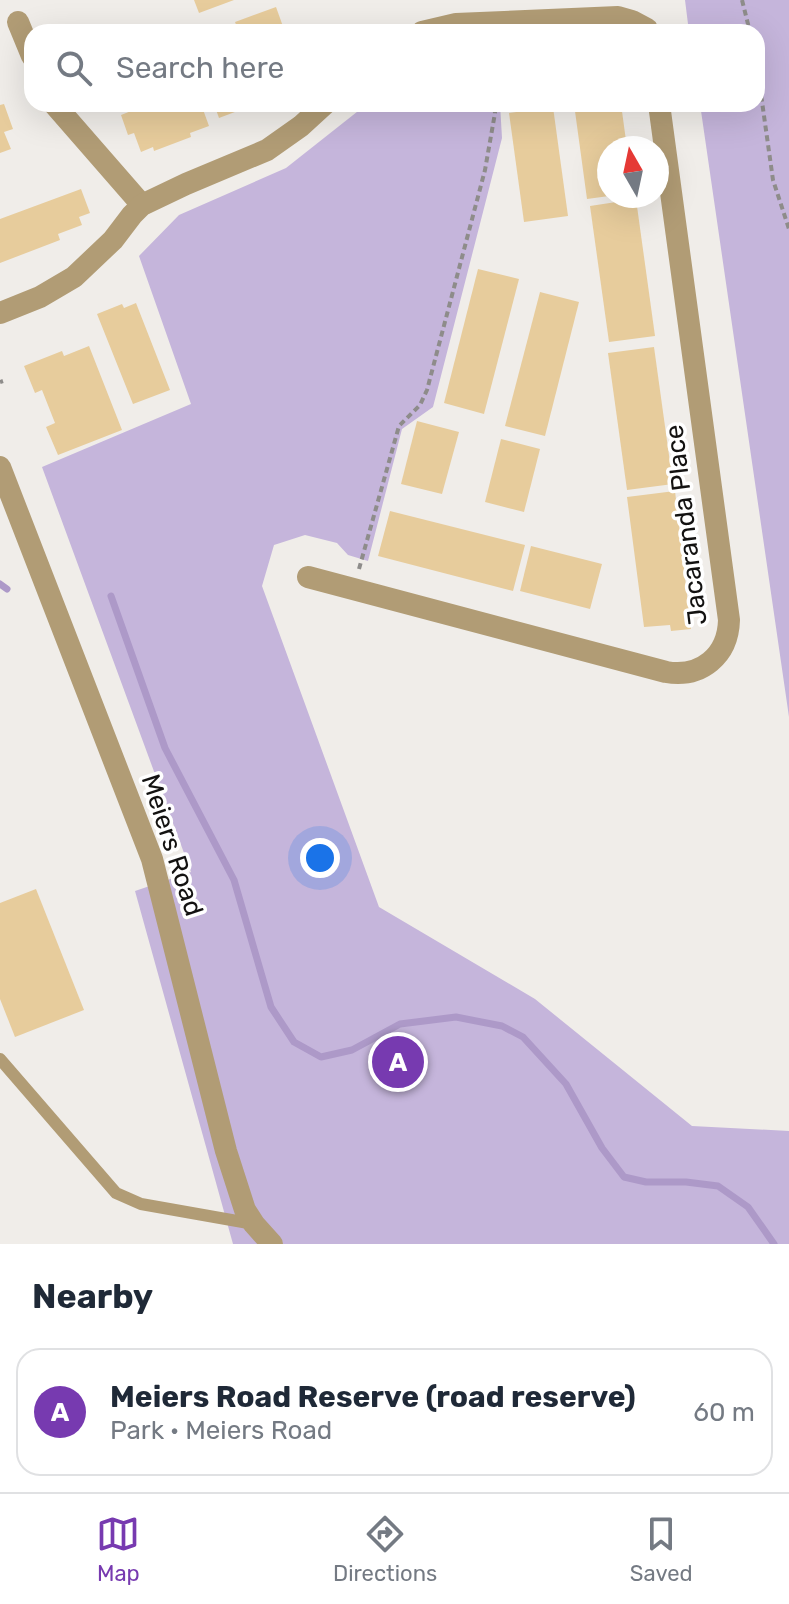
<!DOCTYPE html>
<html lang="en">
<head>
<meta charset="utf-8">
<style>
  :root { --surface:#fff; --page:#f2f2f3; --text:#1f2937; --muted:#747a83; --line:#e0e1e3; --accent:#773ab0 }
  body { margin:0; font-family:Rubik,sans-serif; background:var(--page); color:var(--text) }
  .compass { position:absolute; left:597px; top:136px; width:72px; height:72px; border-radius:50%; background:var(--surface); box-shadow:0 8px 32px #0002; rotate:351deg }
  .you { position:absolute; left:320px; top:858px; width:28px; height:28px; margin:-20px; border:6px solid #fff; border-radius:50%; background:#1a73e8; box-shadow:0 0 0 12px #1a73e833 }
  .badge { display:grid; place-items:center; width:52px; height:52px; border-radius:50%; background:var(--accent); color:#fff; font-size:26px; font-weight:700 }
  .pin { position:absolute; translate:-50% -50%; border:4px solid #fff; box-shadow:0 2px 8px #0006 }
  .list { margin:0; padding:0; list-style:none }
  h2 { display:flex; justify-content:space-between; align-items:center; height:104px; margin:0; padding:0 32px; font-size:34px }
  h2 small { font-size:26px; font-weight:400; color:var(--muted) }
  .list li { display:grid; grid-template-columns:52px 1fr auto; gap:24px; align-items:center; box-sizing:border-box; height:128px; margin:0 16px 16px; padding:0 16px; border:2px solid var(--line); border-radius:24px }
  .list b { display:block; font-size:30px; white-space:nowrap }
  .list p { margin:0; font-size:26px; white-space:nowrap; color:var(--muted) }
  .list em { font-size:26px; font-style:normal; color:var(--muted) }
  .icon { flex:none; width:44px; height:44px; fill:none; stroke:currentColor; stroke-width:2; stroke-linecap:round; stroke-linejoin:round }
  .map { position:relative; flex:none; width:789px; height:1244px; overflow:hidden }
  .search { position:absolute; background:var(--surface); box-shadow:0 8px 32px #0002; left:24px; right:24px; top:24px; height:88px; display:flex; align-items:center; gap:20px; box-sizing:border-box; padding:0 28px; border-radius:24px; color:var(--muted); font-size:30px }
  .sheet { height:248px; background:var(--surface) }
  nav { display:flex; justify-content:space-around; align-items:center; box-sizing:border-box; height:112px; border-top:2px solid var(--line); background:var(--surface); font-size:22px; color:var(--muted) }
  nav a { display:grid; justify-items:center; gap:4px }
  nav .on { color:var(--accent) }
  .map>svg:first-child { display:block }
  .green { fill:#c5b5db }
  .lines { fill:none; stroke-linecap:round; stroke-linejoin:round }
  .stream { stroke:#ad99c8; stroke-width:7 }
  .building { fill:#e7cc9c }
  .path { stroke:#8e8c8a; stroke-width:4; stroke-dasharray:6 4; stroke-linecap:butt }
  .service { stroke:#b19c75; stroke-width:12 }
  .minor { stroke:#b19c75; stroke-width:22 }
  .labels { text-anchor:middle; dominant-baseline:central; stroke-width:7; stroke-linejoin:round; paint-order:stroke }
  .street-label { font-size:26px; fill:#131211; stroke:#fff }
</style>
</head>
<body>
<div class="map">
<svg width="789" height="1244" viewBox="0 0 789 1244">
  <rect width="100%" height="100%" fill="#f0ede9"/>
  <g class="green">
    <polygon points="685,0 789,0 789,717 700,104 757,104 757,32 689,32"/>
    <polygon points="367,104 500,104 502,138 433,407 402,429 368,561 348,555 337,543 305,535 274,545 262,586 379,907 535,999 692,1126 789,1131 789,1244 233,1244 135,891 191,872 42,467 191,404 139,256 179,215 286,168"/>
  </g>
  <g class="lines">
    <g class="stream">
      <polyline points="0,584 7,589"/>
      <polyline points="111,596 165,748 234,880 271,1007 294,1042 321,1057 352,1050 400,1024 456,1017 502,1026 523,1037 566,1084 602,1148 624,1177 646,1182 686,1182 718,1186 748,1207 774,1244"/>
    </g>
  </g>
  <g class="building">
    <polygon points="194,0 234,0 199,13"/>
    <polygon points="276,7 285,32 239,32 235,22"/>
    <polygon points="4,104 13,129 4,132 11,149 0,153 0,105"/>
    <polygon points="149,104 201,104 209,126 190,133 191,137 154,151 153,147 141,152 134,133 128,135 121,115"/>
    <polygon points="214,104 256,104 219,118"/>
    <polygon points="574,104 621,104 627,148 609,148 609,196 587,199"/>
    <polygon points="553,107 568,216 524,222 509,113"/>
    <polygon points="81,189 90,213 79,217 82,225 58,234 60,240 0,263 0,219"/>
    <polygon points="636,199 655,336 609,342 590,206"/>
    <polygon points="478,269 519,279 484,414 444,403"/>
    <polygon points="540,292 579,302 545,436 505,426"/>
    <polygon points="136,303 170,390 133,404 97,314 122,304 124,308"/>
    <polygon points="89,346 122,430 58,455 46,427 55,423 42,390 35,393 24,366 62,351 64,356"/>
    <polygon points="654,347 673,484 627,490 608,353"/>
    <polygon points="417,421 459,432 442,494 401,484"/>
    <polygon points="501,439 540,449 524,512 485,502"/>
    <polygon points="675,491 691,629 671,631 670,625 644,627 627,497"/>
    <polygon points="390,511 525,545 513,591 378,556"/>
    <polygon points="531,546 602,564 590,609 520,591"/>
    <polygon points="36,889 84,1010 15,1037 0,999 0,903"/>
  </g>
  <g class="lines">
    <g class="path">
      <polyline points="742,0 750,32"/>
      <polyline points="757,66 773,180 789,229"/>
      <polyline points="0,382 3,381"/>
      <polyline points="359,569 399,426 420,405 427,390 485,170 495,113 494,104"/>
    </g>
    <polyline class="service" points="0,1059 116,1193 141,1204 254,1224"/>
    <g class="minor">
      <polyline points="18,22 32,56"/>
      <polyline points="422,32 456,24 618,17 632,21 647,29 648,32"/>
      <polyline points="54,104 142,205"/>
      <polyline points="0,313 40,297 74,277 113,240 132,215 142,205 186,184 267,150 301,126 325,104"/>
      <polyline points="0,467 152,859 226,1151 245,1210 254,1224 272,1244"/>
      <path d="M308,577L666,672C701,678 728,656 729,620L659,104"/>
    </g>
  </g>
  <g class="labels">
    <g class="street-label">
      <text transform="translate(686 525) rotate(-97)">Jacaranda Place</text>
      <text transform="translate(172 845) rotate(72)">Meiers Road</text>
    </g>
  </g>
</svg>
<svg class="compass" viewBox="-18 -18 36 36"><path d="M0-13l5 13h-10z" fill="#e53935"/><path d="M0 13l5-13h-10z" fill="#747a83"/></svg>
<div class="you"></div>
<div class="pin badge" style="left:398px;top:1062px">A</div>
<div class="search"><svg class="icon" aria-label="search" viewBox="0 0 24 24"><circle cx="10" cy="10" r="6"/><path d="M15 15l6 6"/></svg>Search here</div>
</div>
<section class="sheet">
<h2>Nearby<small></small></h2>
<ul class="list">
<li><span class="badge">A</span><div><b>Meiers Road Reserve (road reserve)</b><p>Park · Meiers Road</p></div><em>60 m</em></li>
</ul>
</section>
<nav>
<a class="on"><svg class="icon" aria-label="map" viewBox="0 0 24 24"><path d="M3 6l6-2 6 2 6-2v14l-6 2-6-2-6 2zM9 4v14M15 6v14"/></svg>Map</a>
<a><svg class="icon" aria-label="directions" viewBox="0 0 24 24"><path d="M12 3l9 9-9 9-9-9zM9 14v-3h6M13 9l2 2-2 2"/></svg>Directions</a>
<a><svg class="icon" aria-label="saved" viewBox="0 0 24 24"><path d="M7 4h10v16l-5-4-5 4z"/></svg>Saved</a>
</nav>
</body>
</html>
